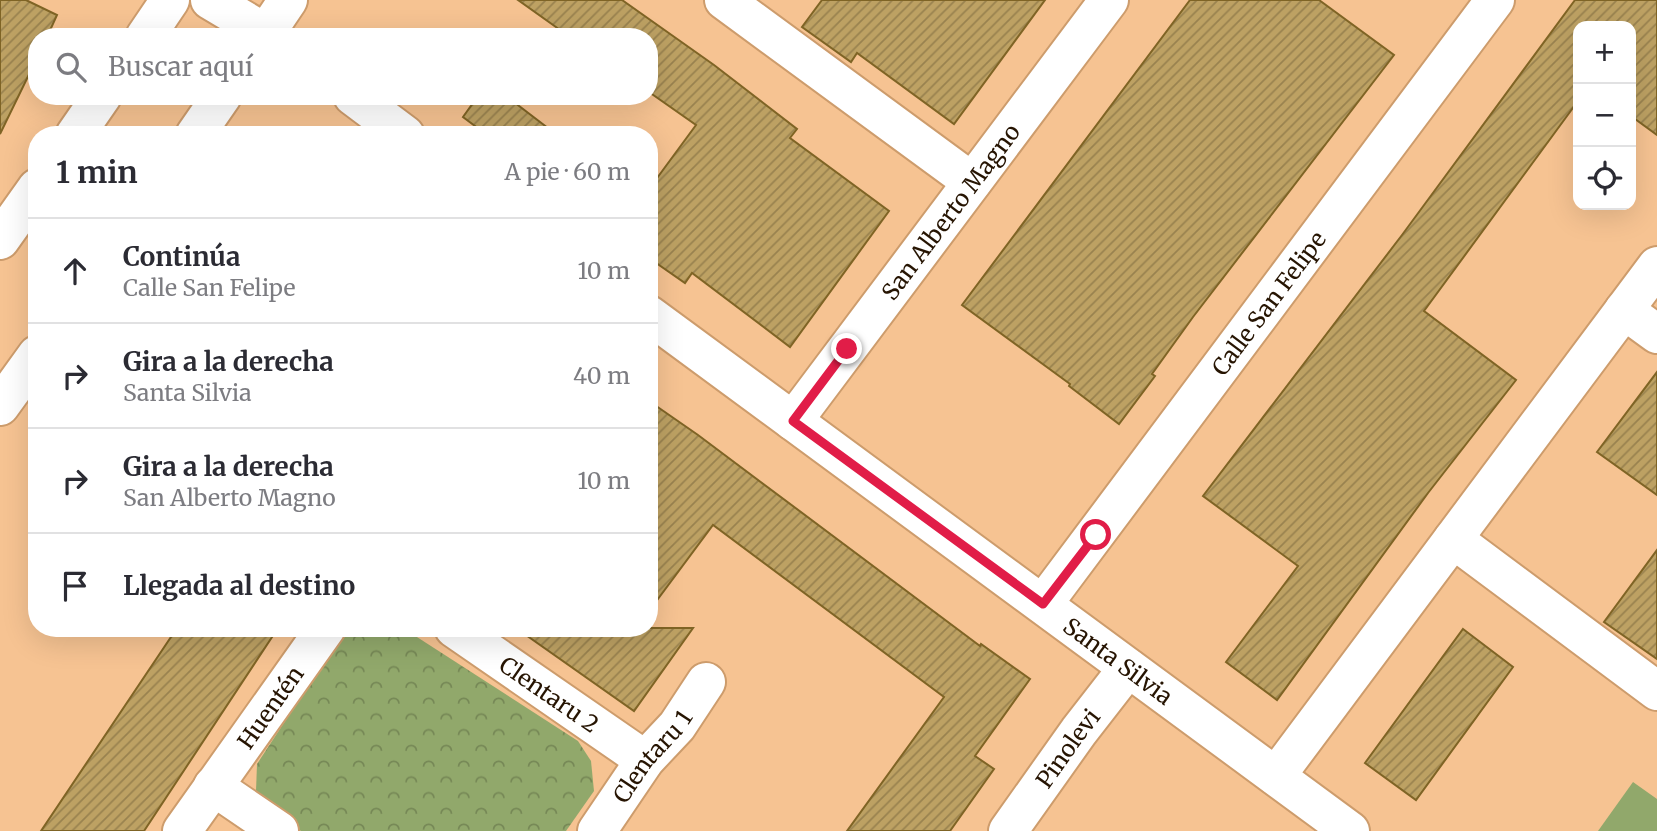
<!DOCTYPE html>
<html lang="es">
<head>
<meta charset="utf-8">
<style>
  :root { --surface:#fff; --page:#f2f2f3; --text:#2b2b33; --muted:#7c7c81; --line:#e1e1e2 }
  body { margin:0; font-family:Merriweather,serif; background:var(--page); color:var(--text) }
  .controls { position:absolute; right:21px; top:21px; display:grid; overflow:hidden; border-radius:14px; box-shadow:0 7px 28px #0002 }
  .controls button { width:63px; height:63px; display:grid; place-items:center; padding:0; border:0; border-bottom:2px solid var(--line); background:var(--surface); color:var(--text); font:35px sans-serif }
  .stop { position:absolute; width:21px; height:21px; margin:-16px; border:5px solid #e11d48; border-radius:50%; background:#fff }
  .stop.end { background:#e11d48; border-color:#fff; box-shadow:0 2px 7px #0008 }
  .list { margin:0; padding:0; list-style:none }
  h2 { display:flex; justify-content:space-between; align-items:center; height:91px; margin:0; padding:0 28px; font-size:30px }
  h2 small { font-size:23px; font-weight:400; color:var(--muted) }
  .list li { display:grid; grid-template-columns:46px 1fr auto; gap:21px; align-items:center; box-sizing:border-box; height:105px; padding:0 28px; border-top:2px solid var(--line) }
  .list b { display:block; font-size:26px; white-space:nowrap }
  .list p { margin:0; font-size:23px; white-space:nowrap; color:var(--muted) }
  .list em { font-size:23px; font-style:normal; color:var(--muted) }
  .icon { flex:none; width:38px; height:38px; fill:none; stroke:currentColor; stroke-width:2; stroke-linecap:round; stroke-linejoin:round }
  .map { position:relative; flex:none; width:1657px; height:831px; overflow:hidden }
  .search { position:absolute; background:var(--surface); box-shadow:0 7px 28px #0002; left:28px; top:28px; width:630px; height:77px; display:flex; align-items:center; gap:18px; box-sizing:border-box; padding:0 24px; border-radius:28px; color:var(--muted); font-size:26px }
  .panel { position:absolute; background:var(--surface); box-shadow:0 7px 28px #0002; left:28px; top:126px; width:630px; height:511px; border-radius:28px }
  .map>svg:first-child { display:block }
  .grass { fill:#91a86b }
  .park { fill:url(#park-crowns) }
  .building { fill:url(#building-hatch); stroke:#7f6425; stroke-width:2 }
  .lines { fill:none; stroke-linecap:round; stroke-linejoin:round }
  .minor-casing { stroke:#cd9c6c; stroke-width:42 }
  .minor { stroke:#fff; stroke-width:38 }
  .route { stroke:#e11d48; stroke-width:9 }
  .labels { text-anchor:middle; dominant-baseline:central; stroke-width:7; stroke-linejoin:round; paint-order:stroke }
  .street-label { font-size:23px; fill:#261402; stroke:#fcd3ab }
</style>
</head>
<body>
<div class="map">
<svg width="1657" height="831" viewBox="0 0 1657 831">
  <defs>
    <pattern id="park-crowns" width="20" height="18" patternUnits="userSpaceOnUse" patternTransform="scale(1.75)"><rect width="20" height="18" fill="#91a86b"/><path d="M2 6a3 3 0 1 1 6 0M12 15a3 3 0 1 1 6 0" fill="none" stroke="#768856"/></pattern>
    <pattern id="building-hatch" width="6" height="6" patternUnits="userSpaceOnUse" patternTransform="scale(1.75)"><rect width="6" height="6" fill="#bda163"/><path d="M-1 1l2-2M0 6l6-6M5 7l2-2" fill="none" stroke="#99824f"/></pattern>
  </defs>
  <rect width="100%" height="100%" fill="#f6c392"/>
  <polygon class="grass" points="1633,782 1657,799 1657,831 1598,831"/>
  <polygon class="park" points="346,628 403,628 578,741 591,761 594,791 566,831 301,831 263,806 256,791 257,764"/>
  <g class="building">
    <polygon points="0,0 26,0 57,15 47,37 37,37 37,58 0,134"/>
    <polygon points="518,0 622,0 714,65 797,129 790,138 889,211 790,347 692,273 685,283 649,258 649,189 696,125 649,92 649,37 570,37"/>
    <polygon points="822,0 1045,0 954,124 857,53 851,62 802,27"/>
    <polygon points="1190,0 1319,0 1394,55 1193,317 1152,374 1155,376 1119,424 1069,386 1070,384 962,305"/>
    <polygon points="1575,0 1657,0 1657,135 1631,116 1631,26 1578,26 1578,101 1424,311 1516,380 1428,493 1277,700 1226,662 1298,566 1203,496 1402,235"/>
    <polygon points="478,96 506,96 557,135 487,135 463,117"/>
    <polygon points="1657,372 1657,495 1597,452"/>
    <polygon points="649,401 698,435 980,646 981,644 1030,679 975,756 994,769 950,831 847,831 944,697 713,525 649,611"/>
    <polygon points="1657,550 1657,659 1604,622"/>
    <polygon points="177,628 278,628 144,831 41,831"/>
    <polygon points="516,628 693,628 634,711"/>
    <polygon points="1463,629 1513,667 1416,800 1365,763"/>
  </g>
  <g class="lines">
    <g class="minor-casing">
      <g id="minor">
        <polyline points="210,0 272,37"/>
        <polyline points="724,0 972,182"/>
        <polyline points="145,37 170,0"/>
        <polyline points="263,37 288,0"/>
        <polyline points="353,96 405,135"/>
        <polyline points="75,135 102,96"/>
        <polyline points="195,135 222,96"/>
        <polyline points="0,240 37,188"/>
        <polyline points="1624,310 1657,334"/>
        <path id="s1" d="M649,315L1350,831"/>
        <polyline points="0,406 37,355"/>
        <path id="s2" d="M793,421L1109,0"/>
        <polyline points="1453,539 1657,691"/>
        <path id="s3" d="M1043,604L1495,0"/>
        <path id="s4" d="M454,628L645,760"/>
        <polyline points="1276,776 1657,266"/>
        <polyline points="213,786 279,831"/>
        <path id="s5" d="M182,831L326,628"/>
        <path id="s6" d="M597,831L645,760L677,726L706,682"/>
        <path id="s7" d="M1008,831L1079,731L1128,668"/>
      </g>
    </g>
    <use href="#minor" class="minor"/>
  </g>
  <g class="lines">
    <polyline class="route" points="847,349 793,421 1043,604 1096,535"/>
  </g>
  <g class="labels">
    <g class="street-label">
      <text stroke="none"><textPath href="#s2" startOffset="262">San Alberto Magno</textPath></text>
      <text stroke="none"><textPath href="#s3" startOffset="376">Calle San Felipe</textPath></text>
      <text stroke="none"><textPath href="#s1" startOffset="583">Santa Silvia</textPath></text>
      <text stroke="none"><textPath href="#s4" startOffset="116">Clentaru 2</textPath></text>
      <text stroke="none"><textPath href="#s5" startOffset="152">Huentén</textPath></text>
      <text stroke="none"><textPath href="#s7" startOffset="102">Pinolevi</textPath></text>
      <text stroke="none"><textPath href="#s6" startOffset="93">Clentaru 1</textPath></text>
    </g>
  </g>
</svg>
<div class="controls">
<button>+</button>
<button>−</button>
<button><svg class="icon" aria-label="locate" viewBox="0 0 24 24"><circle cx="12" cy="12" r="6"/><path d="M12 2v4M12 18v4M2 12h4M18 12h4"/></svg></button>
</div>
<div class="stop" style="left:1096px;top:535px"></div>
<div class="stop end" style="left:847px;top:349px"></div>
<div class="search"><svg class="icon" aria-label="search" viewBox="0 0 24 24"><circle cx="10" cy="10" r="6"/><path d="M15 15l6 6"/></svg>Buscar aquí</div>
<section class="panel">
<h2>1 min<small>A pie · 60 m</small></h2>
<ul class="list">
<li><svg class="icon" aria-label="ahead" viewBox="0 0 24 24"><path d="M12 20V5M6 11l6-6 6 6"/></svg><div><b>Continúa</b><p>Calle San Felipe</p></div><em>10 m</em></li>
<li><svg class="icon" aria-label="right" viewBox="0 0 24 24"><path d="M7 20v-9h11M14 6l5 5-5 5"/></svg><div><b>Gira a la derecha</b><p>Santa Silvia</p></div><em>40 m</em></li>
<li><svg class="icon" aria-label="right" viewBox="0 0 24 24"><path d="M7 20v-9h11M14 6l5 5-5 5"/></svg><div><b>Gira a la derecha</b><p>San Alberto Magno</p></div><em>10 m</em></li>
<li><svg class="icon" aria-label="arrive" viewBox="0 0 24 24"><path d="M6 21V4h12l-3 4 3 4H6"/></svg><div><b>Llegada al destino</b></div></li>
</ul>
</section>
</div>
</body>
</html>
